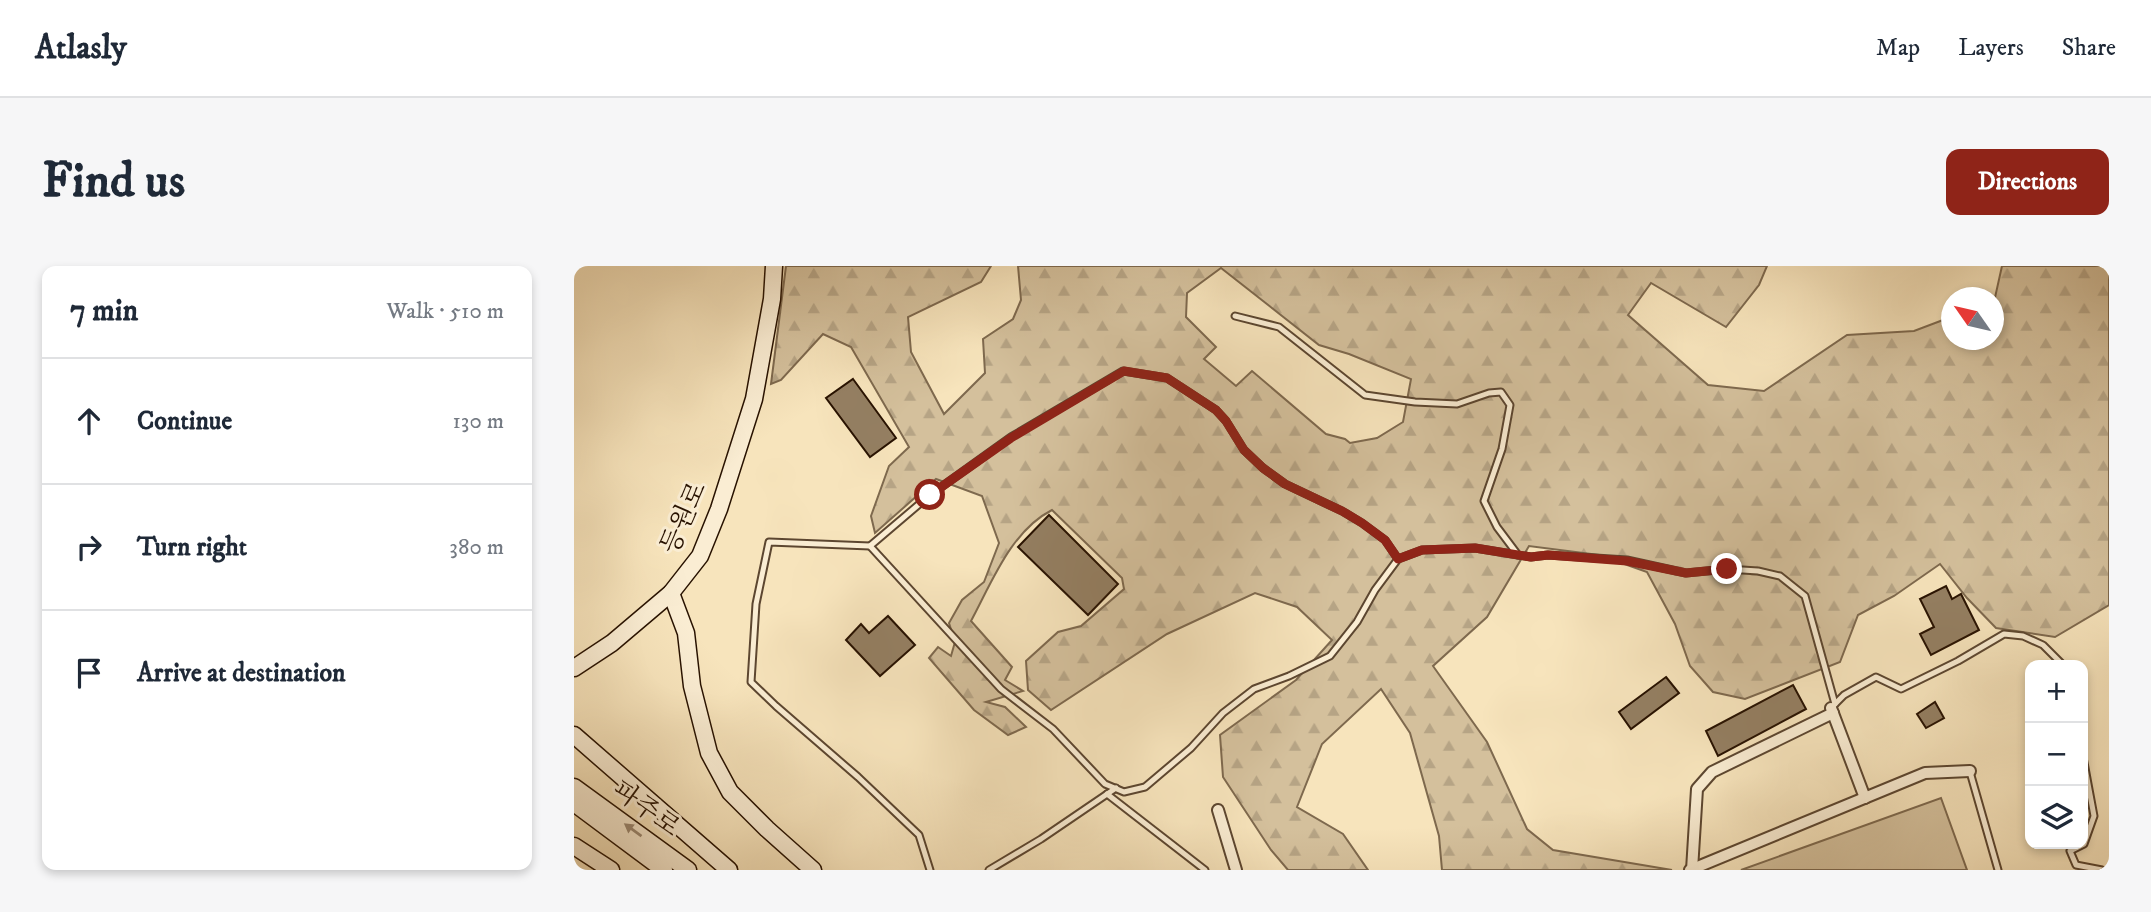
<!DOCTYPE html>
<html lang="en">
<head>
<meta charset="utf-8">
<style>
  :root { --surface:#fff; --page:#f6f6f7; --text:#1f2937; --muted:#747a83; --line:#e0e1e3; --accent:#8f2418 }
  body { margin:0; font-family:"IM FELL DW Pica","Noto Serif KR",serif; background:var(--page); color:var(--text) }
  .controls { position:absolute; right:21px; bottom:21px; display:grid; overflow:hidden; border-radius:14px; box-shadow:0 4px 10px #0003 }
  .controls button { width:63px; height:63px; display:grid; place-items:center; padding:0; border:0; border-bottom:2px solid var(--line); background:var(--surface); color:var(--text); font:35px sans-serif }
  .compass { position:absolute; left:1367px; top:21px; width:63px; height:63px; border-radius:50%; background:var(--surface); box-shadow:0 4px 10px #0003; rotate:304deg }
  .stop { position:absolute; width:21px; height:21px; margin:-16px; border:5px solid #8f2418; border-radius:50%; background:#fff }
  .stop.end { background:#8f2418; border-color:#fff; box-shadow:0 2px 7px #0008 }
  .list { margin:0; padding:0; list-style:none }
  h2 { display:flex; justify-content:space-between; align-items:center; height:91px; margin:0; padding:0 28px; font-size:30px }
  h2 small { font-size:23px; font-weight:400; color:var(--muted) }
  .list li { display:grid; grid-template-columns:46px 1fr auto; gap:21px; align-items:center; box-sizing:border-box; height:126px; padding:0 28px; border-top:2px solid var(--line) }
  .list b { display:block; font-size:26px; white-space:nowrap }
  .list em { font-size:23px; font-style:normal; color:var(--muted) }
  .icon { flex:none; width:38px; height:38px; fill:none; stroke:currentColor; stroke-width:2; stroke-linecap:round; stroke-linejoin:round }
  .map { position:relative; flex:none; width:1535px; height:604px; overflow:hidden; border-radius:14px }
  header { display:flex; align-items:center; gap:42px; box-sizing:border-box; height:98px; padding:0 35px; background:var(--surface); border-bottom:2px solid var(--line) }
  header strong { font-size:33px }
  nav { display:flex; gap:38px; margin-inline-start:auto; font-size:24px }
  .intro { display:flex; align-items:center; justify-content:space-between; box-sizing:border-box; height:168px; padding:0 42px }
  h1 { margin:0; font-size:49px }
  .button { padding:18px 32px; border-radius:14px; background:var(--accent); color:#fff; font-size:24px; font-weight:700 }
  main { display:flex; gap:42px; padding:0 42px }
  aside { flex:1; background:var(--surface); border-radius:14px; box-shadow:0 4px 10px #0003 }
  .map>svg:first-child { display:block }
  .forest { fill:url(#forest-firs); stroke:#7e694e; stroke-width:2; fill-rule:evenodd }
  .park { fill:#d4c09c; stroke:#7e694e; stroke-width:2 }
  .building { fill:#947f62; stroke:#281201; stroke-width:2 }
  .lines { fill:none; stroke-linecap:round; stroke-linejoin:round }
  .lane-casing { stroke:#5c4630; stroke-width:9 }
  .street-casing { stroke:#5c4630; stroke-width:14 }
  .secondary-casing { stroke:#281201; stroke-width:19 }
  .lane { stroke:#faedd3; stroke-width:5 }
  .street { stroke:#faedd3; stroke-width:10 }
  .secondary { stroke:#faedd3; stroke-width:16 }
  .oneway { fill:#9c8a74 }
  .route { stroke:#8f2418; stroke-width:9 }
  .labels { text-anchor:middle; dominant-baseline:central; stroke-width:6; stroke-linejoin:round; paint-order:stroke }
  .street-label { font-size:26px; fill:#281201; stroke:#faedd3 }
</style>
</head>
<body>
<header>
<strong>Atlasly</strong>
<nav><a>Map</a><a>Layers</a><a>Share</a></nav>
</header>
<div class="intro"><h1>Find us</h1><a class="button">Directions</a></div>
<main>
<aside>
<h2>7 min<small>Walk · 510 m</small></h2>
<ul class="list">
<li><svg class="icon" aria-label="ahead" viewBox="0 0 24 24"><path d="M12 20V5M6 11l6-6 6 6"/></svg><div><b>Continue</b></div><em>130 m</em></li>
<li><svg class="icon" aria-label="right" viewBox="0 0 24 24"><path d="M7 20v-9h11M14 6l5 5-5 5"/></svg><div><b>Turn right</b></div><em>380 m</em></li>
<li><svg class="icon" aria-label="arrive" viewBox="0 0 24 24"><path d="M6 21V4h12l-3 4 3 4H6"/></svg><div><b>Arrive at destination</b></div></li>
</ul>
</aside>
<div class="map">
<svg width="1535" height="604" viewBox="0 0 1535 604">
  <defs>
    <pattern id="forest-firs" width="22" height="20" patternUnits="userSpaceOnUse" patternTransform="scale(1.75)"><rect width="22" height="20" fill="#d4c09c"/><path d="M5 1l3.5 6h-7zM16 11l3.5 6h-7z" fill="#b6a485"/></pattern>
  </defs>
  <rect width="100%" height="100%" fill="#f7e4bc"/>
  <filter id="stains"><feTurbulence type="fractalNoise" baseFrequency=".00286" numOctaves="4"/><feColorMatrix values="0 0 0 0 .2 0 0 0 0 .09 0 0 0 0 .02 0 0 0 .5 -.17"/></filter>
  <radialGradient id="worn" r=".72"><stop offset=".6" stop-color="#630" stop-opacity="0"/><stop offset="1" stop-color="#630" stop-opacity=".3"/></radialGradient>
  <path class="forest" d="M212,0H417L407,16L334,51L337,86L370,148L411,107L409,73L439,53L447,34L444,0H1193L1185,19L1152,61L1077,17L1054,49L1134,119L1190,125L1273,69L1340,65L1377,51L1378,74H1420V36L1428,0H1535V339L1481,371L1422,362L1393,332L1366,298L1320,330L1284,349L1266,396L1171,433L1139,426L1116,400L1101,358L1073,306L1025,289L955,280L913,351L859,400L913,476L953,563L979,584L1098,604H868L865,570L836,467L807,423L748,478L723,541L769,568L794,604H714L697,584L649,511L646,469L722,414L758,374L723,341L681,327L593,368L477,444L454,424L452,395L484,366L507,360L550,323L548,312L478,244C437,265 418,316 397,355L438,401L431,414L449,425L412,436L431,441L452,461L434,469L400,444L355,392L364,381L377,390L381,376L375,357L388,334L410,316L425,277L408,230L362,213L301,267L297,250L315,200L335,181L277,81L249,68L207,114L197,118ZM647,2L745,79L775,88L837,113L829,156L803,172L776,177L771,173L752,168L678,105L662,120L630,93L642,81L612,51L613,27Z"/>
  <polygon class="park" points="1367,532 1393,604 1167,604"/>
  <g class="building">
    <polygon points="279,113 322,172 296,191 252,132"/>
    <polygon points="475,249 544,318 514,349 444,281"/>
    <polygon points="1372,320 1378,333 1387,328 1405,364 1357,389 1346,368 1360,361 1346,333"/>
    <polygon points="314,350 341,379 306,410 272,374 287,358 295,367"/>
    <polygon points="1092,411 1105,427 1057,463 1045,446"/>
    <polygon points="1219,419 1232,443 1144,490 1132,465"/>
    <polygon points="1361,436 1370,452 1352,462 1343,448"/>
  </g>
  <g class="lines">
    <g class="lane-casing">
      <g id="lane">
        <polyline points="661,50 705,61 791,129 841,136 883,138 915,127 927,126 936,139 928,183 910,235 923,261 944,289 957,291 974,289 1053,294 1112,307 1153,303 1184,305 1206,310 1231,330 1261,438"/>
        <polyline points="296,280 195,276 182,338 177,416 202,440 284,511 345,569 356,604"/>
        <polyline points="824,293 811,274 788,257 768,245 711,218 689,202 670,184 652,155 642,144 593,112 549,105 437,171 356,229 296,280 427,423 479,463 531,518 550,526 571,521 617,482 649,447 680,423 715,410 756,390 783,356 801,324 824,293 848,284 901,282 944,289"/>
        <polyline points="1260,439 1270,429 1302,411 1327,423 1384,395 1430,368 1449,370 1469,379 1489,399"/>
        <polyline points="1509,491 1520,550 1510,578 1496,585 1502,599 1528,604"/>
        <polyline points="1396,506 1424,604"/>
        <polyline points="533,528 631,604"/>
        <polyline points="415,604 467,573 542,522"/>
      </g>
    </g>
    <g class="street-casing">
      <g id="street">
        <polyline points="1257,442 1291,532"/>
        <polyline points="644,544 662,604"/>
        <polyline points="1116,604 1351,507 1396,505"/>
        <polyline points="1118,604 1123,523 1138,506 1259,447"/>
      </g>
    </g>
    <g class="secondary-casing">
      <g id="secondary">
        <polyline points="97,327 112,367 118,420 135,487 156,526 193,563 239,604"/>
        <polyline points="0,402 38,377 97,327 126,290 145,243 180,133 198,33 200,0"/>
        <polyline points="0,469 155,604"/>
        <polyline points="0,521 114,604"/>
        <polyline points="0,537 90,604"/>
        <polyline points="0,580 37,604"/>
      </g>
    </g>
    <use href="#lane" class="lane"/>
    <use href="#street" class="street"/>
    <use href="#secondary" class="secondary"/>
  </g>
  <defs><path id="oneway-solid" d="M-6-.8H1V-3.2L6.5 0L1 3.2V.8H-6Z" transform="scale(1.75)"/></defs>
  <use class="oneway" href="#oneway-solid" transform="translate(59 564) rotate(-144)"/>
  <g class="lines">
    <polyline class="route" points="356,229 437,172 550,105 593,112 642,144 652,155 670,184 689,202 711,218 768,245 788,257 811,274 824,293 848,284 901,282 957,291 974,289 1053,295 1112,307 1153,303"/>
  </g>
  <g class="labels">
    <g class="street-label">
      <text transform="translate(110 252) rotate(-66)">등원로</text>
      <text transform="translate(72 543) rotate(36)">파주로</text>
    </g>
  </g>
  <rect width="100%" height="100%" filter="url(#stains)"/>
  <rect width="100%" height="100%" fill="url(#worn)"/>
</svg>
<div class="controls">
<button>+</button>
<button>−</button>
<button><svg class="icon" aria-label="layers" viewBox="0 0 24 24"><path d="M12 4l9 5-9 5-9-5zM3 14l9 5 9-5"/></svg></button>
</div>
<svg class="compass" viewBox="-18 -18 36 36"><path d="M0-13l5 13h-10z" fill="#e53935"/><path d="M0 13l5-13h-10z" fill="#747a83"/></svg>
<div class="stop" style="left:356px;top:229px"></div>
<div class="stop end" style="left:1153px;top:303px"></div>
</div>
</main>
</body>
</html>
